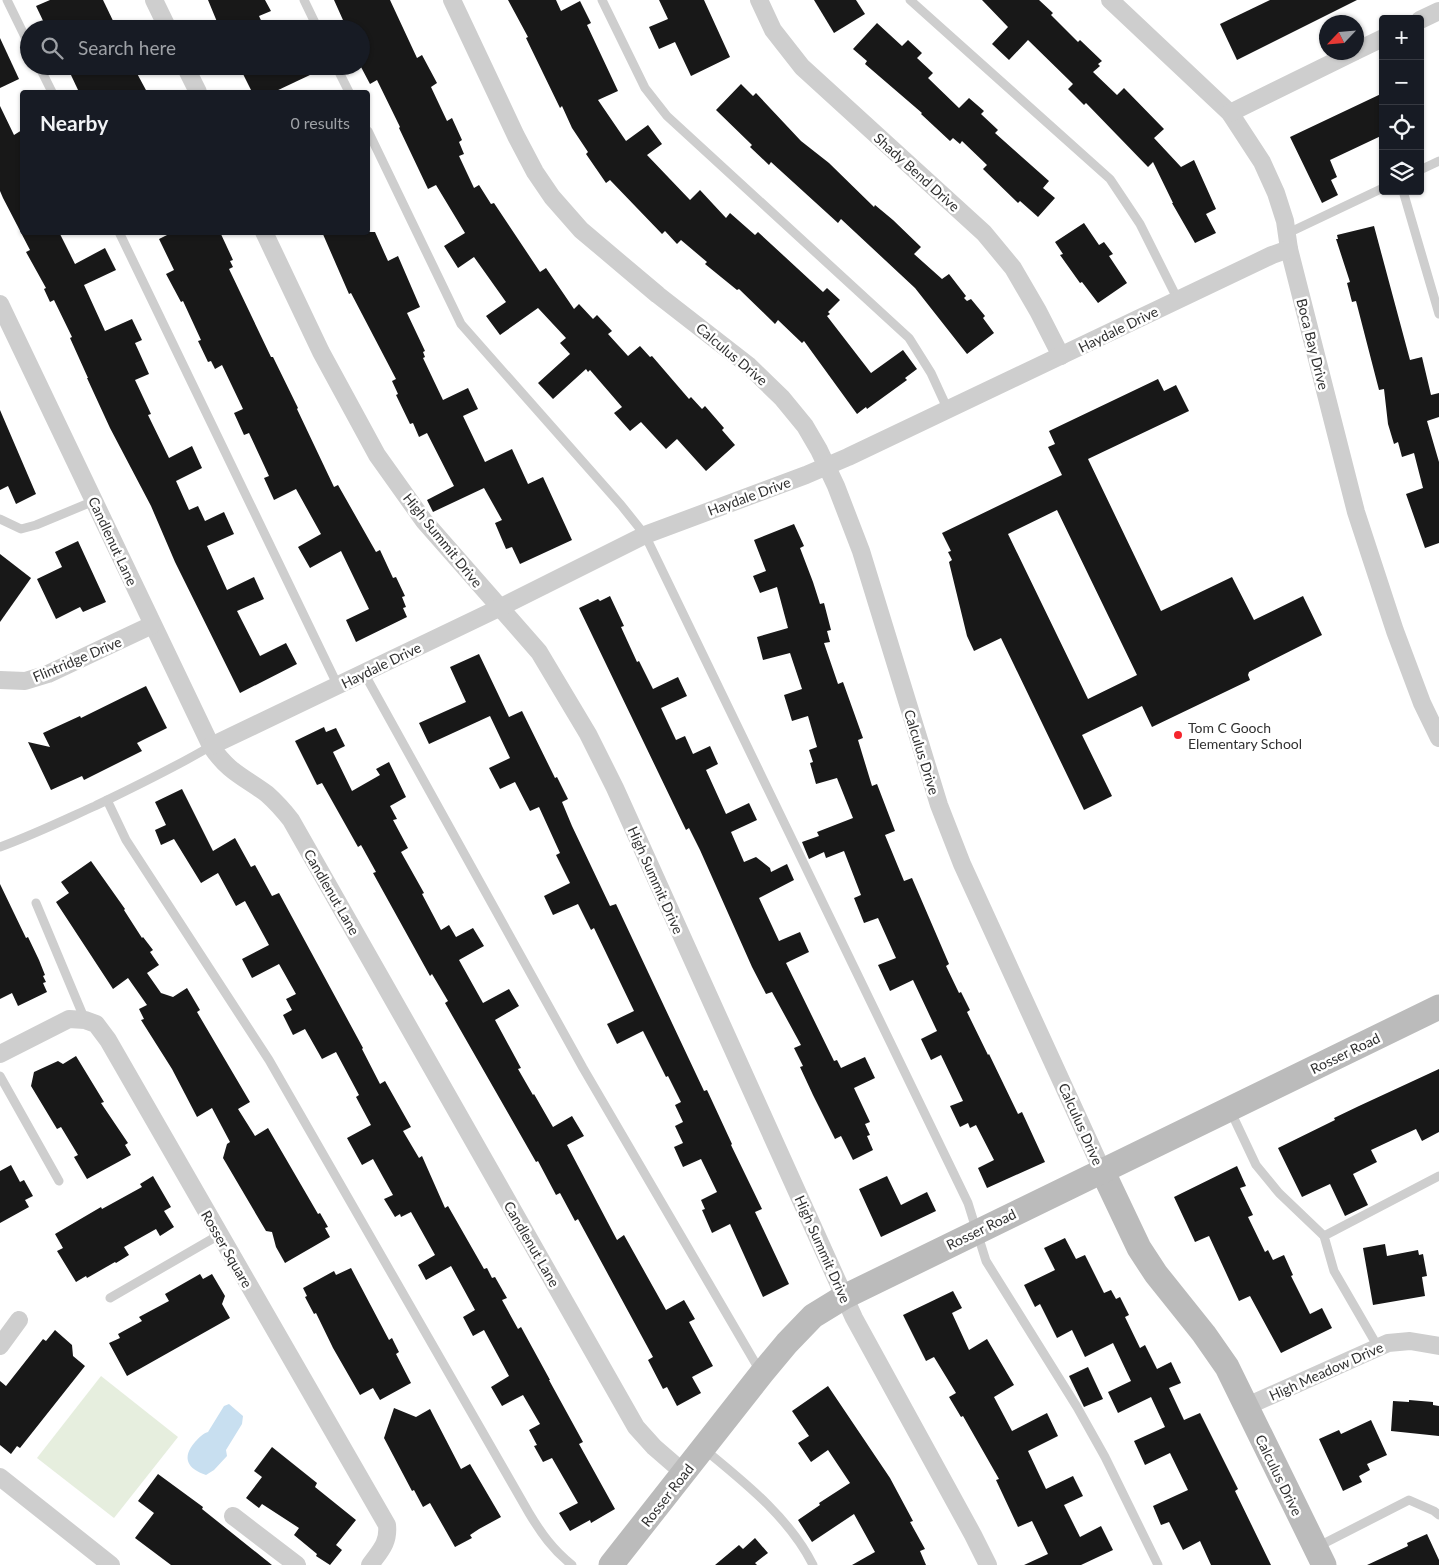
<!DOCTYPE html>
<html lang="en">
<head>
<meta charset="utf-8">
<style>
  :root { --surface:#171b24; --page:#242831; --text:#f1f3f6; --muted:#9ea1a6; --line:#363941 }
  body { margin:0; font-family:Lato,sans-serif; background:var(--page); color:var(--text) }
  .controls { position:absolute; right:15px; top:15px; display:grid; overflow:hidden; border-radius:5px; box-shadow:0 1px 4px #0004 }
  .controls button { width:45px; height:45px; display:grid; place-items:center; padding:0; border:0; border-bottom:1px solid var(--line); background:var(--surface); color:var(--text); font:25px sans-serif }
  .compass { position:absolute; left:1319px; top:15px; width:45px; height:45px; border-radius:50%; background:var(--surface); box-shadow:0 1px 4px #0004; rotate:244deg }
  .list { margin:0; padding:0; list-style:none }
  h2 { display:flex; justify-content:space-between; align-items:center; height:65px; margin:0; padding:0 20px; font-size:21px }
  h2 small { font-size:16px; font-weight:400; color:var(--muted) }
  .icon { flex:none; width:28px; height:28px; fill:none; stroke:currentColor; stroke-width:2; stroke-linecap:round; stroke-linejoin:round }
  .map { position:relative; flex:none; width:1439px; height:1565px; overflow:hidden }
  .search { position:absolute; background:var(--surface); box-shadow:0 1px 4px #0004; left:20px; top:20px; width:350px; height:55px; display:flex; align-items:center; gap:12px; box-sizing:border-box; padding:0 18px; border-radius:28px; color:var(--muted); font-size:19px }
  .panel { position:absolute; background:var(--surface); box-shadow:0 1px 4px #0004; left:20px; top:90px; width:350px; height:145px; border-radius:5px }
  .map>svg:first-child { display:block }
  .green { fill:#e6eede }
  .water { fill:#c8dff0 }
  .building { fill:#181818; fill-rule:evenodd }
  .lines { fill:none; stroke-linecap:round; stroke-linejoin:round }
  .lane { stroke:#cecece; stroke-width:9 }
  .street { stroke:#cecece; stroke-width:18 }
  .secondary { stroke:#bbb; stroke-width:25 }
  .poi-dot { fill:#f5252d; stroke:#fff; stroke-width:2 }
  .labels { text-anchor:middle; dominant-baseline:central; stroke-width:5; stroke-linejoin:round; paint-order:stroke }
  .street-label { font-size:14px; fill:#313131; stroke:#fff }
  .poi-label { font-size:14px; fill:#313131; stroke:#fff; text-anchor:start }
</style>
</head>
<body>
<div class="map">
<svg width="1439" height="1565" viewBox="0 0 1439 1565">
  <rect width="100%" height="100%" fill="#fff"/>
  <polygon class="green" points="101,1376 178,1437 114,1518 37,1458"/>
  <path class="water" d="M229,1404L243,1416L242,1424L226,1450L227,1456L214,1470L206,1475C188,1469 181,1458 195,1442C199,1438 202,1434 208,1432L224,1406Z"/>
  <g class="building">
    <polygon points="50,0 103,0 117,29 47,29 36,6"/>
    <polygon points="208,0 265,0 271,11 259,16 265,29 220,29"/>
    <polygon points="334,0 390,0 417,58 422,55 437,83 431,87 447,121 452,118 462,140 459,142 464,154 459,156 474,188 479,185 491,204 494,203 540,272 546,268 574,309 579,304 593,319 597,315 612,331 608,334 628,356 640,346 650,357 652,356 689,399 691,397 702,409 705,406 724,428 722,430 735,445 706,471 677,439 666,449 641,422 630,431 614,413 622,407 590,370 588,372 586,369 553,399 538,383 570,354 560,343 566,338 538,308 500,335 486,316 506,302 474,257 458,268 444,246 465,233 436,185 428,189 399,128 400,127 377,80 370,84 361,67 361,29 347,29"/>
    <polygon points="508,0 556,0 561,11 580,1 591,23 587,25 618,91 598,100 626,141 648,125 662,144 647,155 690,200 700,190 726,218 730,213 755,235 758,232 823,292 827,288 840,300 828,312 830,314 827,316 871,373 903,350 917,369 905,378 907,380 867,409 866,407 857,414 804,341 802,343 778,320 775,324 739,289 737,290 705,264 707,262 681,240 677,244 665,231 662,234 610,180 606,183 586,154 588,152 572,128 562,106 560,108 526,38 528,37"/>
    <polygon points="659,0 704,0 730,57 691,76 675,42 659,49 649,27 668,19"/>
    <polygon points="814,0 856,0 865,14 834,33"/>
    <polygon points="982,0 1039,0 1053,13 1051,15 1078,42 1080,40 1102,61 1098,64 1100,66 1093,72 1117,95 1124,88 1164,129 1154,138 1181,167 1194,160 1216,209 1206,214 1216,233 1195,243 1172,203 1173,203 1153,162 1148,167 1086,103 1084,105 1068,89 1073,84 1028,40 1009,60 992,44 1008,27"/>
    <polygon points="1270,0 1357,0 1237,60 1220,24"/>
    <polygon points="877,23 902,46 908,40 922,53 917,58 933,73 928,78 959,108 969,98 984,111 981,114 998,130 995,133 1049,181 1043,188 1055,198 1038,217 1020,201 1018,203 983,169 987,165 962,141 960,144 953,138 950,141 921,114 922,113 865,64 867,61 853,49"/>
    <polygon points="0,38 19,79 0,88"/>
    <polygon points="84,66 133,66 147,92 79,92 70,73"/>
    <polygon points="239,66 329,66 274,92 252,92"/>
    <polygon points="741,84 753,96 756,93 801,141 829,163 874,207 875,205 893,220 921,247 914,254 942,279 949,274 966,296 964,298 967,301 971,299 985,316 983,318 994,333 967,354 915,288 841,219 838,223 771,162 769,165 750,147 752,145 716,110"/>
    <polygon points="1383,93 1383,135 1330,160 1337,177 1331,180 1338,195 1322,203 1290,137"/>
    <polygon points="0,106 14,135 22,130 22,232 59,232 75,264 105,248 116,270 84,285 105,331 132,319 142,340 135,343 149,374 135,380 151,414 148,415 169,458 192,446 202,468 176,481 189,510 198,506 205,521 224,512 234,534 207,546 227,590 254,577 264,599 237,611 260,656 286,643 297,664 240,693 175,562 151,506 110,428 87,378 88,378 70,338 72,337 54,300 50,302 44,289 46,288 26,252 30,250 3,198 0,191"/>
    <polygon points="1084,223 1099,245 1104,242 1113,254 1109,256 1127,283 1098,303 1082,282 1080,283 1060,255 1063,254 1055,242"/>
    <polygon points="1374,226 1410,360 1422,357 1431,395 1439,393 1439,417 1427,421 1439,462 1439,543 1425,548 1406,494 1423,488 1414,453 1402,457 1398,442 1394,444 1388,424 1384,389 1379,390 1356,301 1352,302 1347,283 1350,282 1336,239 1338,239 1337,235"/>
    <polygon points="173,232 220,232 233,260 230,261 233,267 229,269 271,357 273,357 298,408 297,409 334,487 338,485 376,552 380,550 393,578 396,577 405,596 402,597 406,607 403,608 407,617 356,642 346,620 369,609 341,551 310,568 298,547 321,534 296,489 274,500 264,478 269,476 249,433 244,435 234,413 243,409 222,365 215,369 211,361 208,362 198,341 201,340 183,301 181,302 166,274 174,270 159,239"/>
    <polygon points="322,232 375,232 388,261 398,256 420,307 407,313 425,351 423,352 425,357 423,358 443,400 468,388 478,409 463,416 485,462 512,449 528,484 543,477 572,540 520,564 512,547 506,549 495,523 502,520 484,488 433,512 427,500 454,486 427,433 419,437 413,423 410,424 396,395 398,394 392,381 396,379 351,293 349,294"/>
    <path d="M1158,379L1164,391L1176,385L1189,411L1088,459L1161,611L1232,577L1254,620L1303,596L1322,635L1249,672L1248,675L1250,680L1152,727L1142,706L1082,735L1112,796L1084,810L1001,638L974,651L967,636L949,562L952,560L948,552L951,551L942,533L1062,475L1048,447L1055,444L1049,431ZM1057,510L1137,675L1088,699L1008,534Z"/>
    <polygon points="0,410 36,494 16,504 8,486 0,490"/>
    <polygon points="794,524 804,546 800,548 813,582 820,604 824,603 831,630 827,631 830,642 824,643 838,684 843,682 863,738 858,740 872,786 877,784 895,831 885,835 904,881 912,878 949,964 946,966 959,993 961,992 970,1010 967,1012 988,1055 989,1054 1018,1114 1022,1112 1045,1162 987,1188 978,1168 994,1160 976,1125 970,1128 968,1123 960,1127 950,1106 963,1101 941,1055 931,1060 921,1039 937,1031 913,980 890,991 878,965 896,958 878,918 864,923 854,898 861,895 844,851 826,858 824,852 809,859 802,842 819,836 817,832 853,818 837,778 816,784 810,763 813,762 809,750 817,747 808,716 792,721 784,695 802,689 790,653 763,660 757,637 788,628 777,587 760,593 753,576 766,571 754,540"/>
    <polygon points="78,541 106,602 83,612 80,607 56,619 37,579 62,567 55,552"/>
    <polygon points="0,554 31,578 0,622"/>
    <polygon points="610,596 624,626 621,627 637,662 639,661 653,689 678,677 687,696 661,708 676,740 685,736 693,754 710,746 718,764 706,770 726,814 749,803 757,820 731,832 744,862 756,857 770,868 771,872 787,864 794,880 759,898 779,941 800,932 809,952 786,963 834,1061 837,1060 841,1068 865,1057 875,1078 854,1088 870,1122 865,1124 870,1135 867,1136 873,1150 853,1160 841,1136 835,1139 813,1095 800,1067 803,1066 794,1048 801,1045 772,992 766,994 752,967 700,850 689,828 686,830 579,608 598,599 600,601"/>
    <polygon points="479,654 509,717 522,711 555,778 557,777 568,799 562,802 572,826 610,906 616,904 704,1091 707,1090 732,1144 731,1145 762,1209 755,1212 789,1284 763,1297 730,1224 712,1233 702,1210 705,1209 701,1200 717,1192 701,1159 683,1167 674,1147 683,1143 675,1126 683,1122 675,1105 681,1102 668,1076 666,1077 643,1031 617,1044 607,1024 634,1011 594,928 591,930 578,904 553,915 544,896 570,883 556,855 560,853 539,807 530,811 515,782 500,789 489,768 510,758 490,716 429,744 419,723 466,702 450,667"/>
    <polygon points="146,686 167,728 137,743 142,751 84,780 82,776 51,790 28,742 50,747 43,733 80,716 81,718"/>
    <polygon points="324,727 326,732 336,728 345,746 333,752 352,791 380,775 376,769 389,762 406,797 390,806 397,819 393,820 408,848 401,852 424,893 422,894 441,930 449,925 456,937 473,928 484,946 459,960 483,1003 509,989 519,1006 495,1020 521,1068 518,1069 533,1095 534,1094 553,1127 572,1116 584,1136 567,1145 617,1240 624,1235 666,1310 684,1300 695,1319 689,1322 713,1366 692,1377 701,1393 677,1406 667,1387 663,1389 648,1360 653,1357 578,1219 575,1221 560,1193 556,1195 538,1161 536,1162 445,1003 448,1001 432,974 430,976 373,873 376,872 361,845 358,847 322,783 317,785 295,741"/>
    <polygon points="182,789 213,851 235,838 251,867 255,865 272,896 279,893 363,1048 362,1049 380,1084 385,1081 411,1127 403,1131 419,1158 422,1156 445,1208 448,1206 484,1269 487,1268 492,1278 495,1277 507,1298 502,1300 518,1329 521,1327 550,1380 549,1380 583,1442 579,1444 615,1509 608,1513 591,1523 590,1520 570,1531 559,1513 578,1503 552,1458 543,1462 534,1446 537,1445 529,1430 540,1424 523,1395 502,1406 491,1387 509,1376 484,1330 473,1336 463,1317 475,1310 451,1266 426,1280 418,1265 435,1255 411,1212 401,1217 400,1214 395,1217 384,1199 393,1195 373,1159 362,1165 347,1138 371,1125 356,1097 359,1095 336,1052 322,1059 305,1029 293,1035 283,1015 292,1010 286,999 296,994 279,964 252,978 242,959 269,945 245,901 236,906 218,873 201,883 174,839 161,845 155,830 166,825 155,802"/>
    <polygon points="91,861 125,909 124,910 142,938 143,937 153,950 150,952 159,965 147,973 161,993 173,997 187,988 200,1010 197,1012 250,1102 238,1109 255,1136 268,1128 318,1214 320,1213 328,1227 325,1228 330,1237 285,1263 276,1247 272,1232 266,1231 223,1158 227,1144 230,1142 212,1108 197,1117 172,1069 141,1020 144,1019 139,1009 147,1005 128,978 113,989 56,902 69,893 61,882"/>
    <polygon points="0,884 26,938 28,937 39,960 45,975 43,976 46,982 43,983 47,992 18,1006 12,993 0,999"/>
    <polygon points="76,1056 104,1102 101,1103 128,1143 125,1145 131,1155 87,1179 74,1157 78,1155 61,1127 57,1129 31,1086 34,1072 58,1061 63,1064"/>
    <polygon points="1439,1069 1439,1132 1422,1141 1416,1129 1371,1150 1377,1162 1353,1174 1368,1205 1345,1216 1330,1184 1302,1197 1278,1148 1335,1120 1334,1118 1359,1106"/>
    <polygon points="11,1165 20,1182 24,1180 33,1196 25,1200 29,1207 0,1223 0,1171"/>
    <polygon points="1237,1166 1246,1186 1240,1188 1253,1215 1248,1217 1265,1252 1268,1250 1273,1260 1284,1255 1293,1275 1291,1276 1310,1314 1322,1308 1332,1328 1281,1353 1250,1296 1239,1301 1209,1236 1195,1242 1174,1197"/>
    <polygon points="153,1176 171,1207 164,1211 174,1227 160,1236 156,1229 124,1247 129,1255 116,1263 115,1262 87,1278 86,1276 76,1282 57,1251 63,1248 55,1234 101,1207 102,1209 142,1187 140,1184"/>
    <polygon points="887,1176 901,1205 927,1192 936,1211 881,1237 859,1189"/>
    <polygon points="1065,1238 1076,1259 1085,1255 1104,1293 1111,1290 1116,1299 1120,1297 1129,1315 1125,1317 1140,1348 1145,1345 1157,1369 1171,1362 1181,1383 1169,1388 1184,1420 1200,1413 1238,1489 1235,1491 1271,1565 1211,1565 1200,1541 1183,1550 1169,1522 1161,1525 1153,1506 1188,1490 1170,1453 1145,1465 1134,1441 1165,1427 1151,1397 1118,1413 1108,1392 1131,1381 1113,1343 1085,1357 1072,1330 1057,1338 1040,1304 1035,1307 1024,1285 1055,1270 1044,1248"/>
    <polygon points="1385,1244 1387,1256 1418,1250 1419,1255 1423,1254 1427,1276 1422,1277 1425,1296 1373,1305 1363,1248"/>
    <polygon points="351,1268 389,1340 392,1338 399,1352 396,1354 411,1383 380,1400 373,1388 360,1395 333,1348 316,1313 314,1314 305,1297 307,1296 303,1288 334,1271 336,1275"/>
    <polygon points="200,1274 203,1279 212,1274 225,1296 222,1304 230,1318 127,1376 109,1343 120,1338 118,1334 142,1321 139,1317 169,1301 165,1294"/>
    <polygon points="953,1291 962,1308 952,1313 969,1350 987,1339 1014,1385 994,1397 1012,1431 1047,1413 1058,1436 1028,1451 1046,1489 1073,1476 1083,1496 1064,1505 1080,1537 1101,1526 1113,1550 1081,1565 1024,1565 1048,1554 1032,1521 1018,1527 996,1480 999,1479 963,1416 961,1417 949,1397 956,1393 934,1357 926,1361 903,1315"/>
    <polygon points="55,1330 72,1345 73,1356 85,1366 20,1448 17,1446 11,1454 0,1445 0,1381 6,1386 43,1339 46,1341"/>
    <polygon points="1088,1367 1103,1399 1084,1407 1069,1376"/>
    <polygon points="828,1386 890,1478 913,1521 910,1522 925,1549 920,1551 926,1565 852,1565 875,1552 854,1514 812,1542 798,1520 820,1505 819,1503 850,1483 828,1450 811,1462 798,1443 809,1436 792,1411"/>
    <polygon points="1409,1400 1433,1402 1433,1405 1439,1406 1439,1436 1391,1431 1393,1401 1409,1402"/>
    <polygon points="394,1408 416,1417 430,1409 461,1469 470,1464 501,1517 479,1529 470,1535 472,1538 455,1547 430,1503 423,1507 414,1490 412,1491 384,1438"/>
    <polygon points="1371,1420 1387,1455 1367,1464 1370,1470 1359,1476 1362,1482 1343,1491 1319,1439 1339,1430 1341,1434"/>
    <polygon points="272,1447 317,1483 315,1487 356,1520 336,1545 342,1550 330,1565 316,1556 317,1554 294,1535 299,1528 262,1504 259,1508 246,1498 262,1477 254,1471"/>
    <polygon points="158,1474 203,1507 202,1509 272,1565 171,1565 135,1538 154,1513 138,1501"/>
    <polygon points="1427,1534 1439,1560 1439,1565 1367,1565 1408,1546 1407,1543"/>
    <polygon points="755,1538 768,1553 755,1563 757,1565 715,1565 739,1545 743,1549"/>
  </g>
  <g class="lines">
    <g class="lane">
      <polyline points="7,0 29,45"/>
      <polyline points="304,0 318,29"/>
      <polyline points="602,0 645,88 667,116 909,338 931,373 948,410"/>
      <polyline points="910,0 1110,179 1140,224 1178,300"/>
      <polyline points="39,66 52,92"/>
      <polyline points="336,66 349,92"/>
      <polyline points="368,131 461,324 621,505 645,535 968,1203 986,1261 1077,1407 1105,1457 1158,1565"/>
      <polyline points="1420,170 1439,161"/>
      <polyline points="1403,191 1439,314"/>
      <polyline points="119,232 338,686"/>
      <polyline points="1286,234 1383,188"/>
      <polyline points="0,519 21,529 36,525 94,501"/>
      <polyline points="364,673 583,1068 760,1371"/>
      <path d="M107,800L126,840L269,1060L529,1513C541,1533 553,1550 572,1565"/>
      <path d="M0,847C33,835 64,820 95,806C134,787 174,768 211,746"/>
      <polyline points="36,903 85,1020"/>
      <polyline points="0,1076 59,1181"/>
      <polyline points="1230,1110 1256,1165 1279,1193 1324,1236"/>
      <polyline points="110,1298 219,1235"/>
      <polyline points="1378,1347 1334,1271 1324,1236 1439,1176"/>
      <path d="M704,1449C744,1482 789,1517 813,1565"/>
      <polyline points="1317,1547 1409,1500 1434,1511 1439,1515"/>
    </g>
    <g class="street">
      <polyline points="154,0 168,29"/>
      <polyline points="452,0 516,136 535,172 552,197 581,230 658,295 748,365 782,398 805,426 819,450 836,486 861,551 939,805 962,864 1102,1170"/>
      <polyline points="759,0 773,30 802,67 984,233 1013,268 1038,311 1061,356"/>
      <polyline points="1110,0 1230,113 1262,162 1276,193 1285,221 1289,249 1356,512 1395,631 1422,703 1439,738"/>
      <polyline points="1420,20 1439,11"/>
      <polyline points="1356,51 1383,38"/>
      <polyline points="185,66 198,92"/>
      <polyline points="1230,113 1354,52"/>
      <polyline points="264,232 321,352 377,455 424,521 539,652 588,734 615,788 854,1318 973,1535 988,1565"/>
      <path d="M0,304L211,746C228,772 244,777 267,794C276,802 284,811 291,820L636,1427L654,1447L684,1473"/>
      <polyline points="0,680 25,681 48,674 152,625"/>
      <polyline points="211,746 499,608 645,535 806,475 848,457 1272,255 1289,249"/>
      <path d="M0,1054L69,1019L85,1020L96,1024L108,1040L387,1525C389,1543 380,1551 370,1565"/>
      <polyline points="0,1346 19,1320"/>
      <polyline points="1245,1407 1388,1343 1410,1341 1439,1346"/>
      <polyline points="0,1477 111,1565"/>
      <polyline points="233,1516 297,1565"/>
    </g>
    <g class="secondary">
      <polyline points="1102,1170 1139,1248 1156,1274 1204,1334 1227,1367 1324,1565"/>
      <polyline points="611,1565 762,1373 787,1343 813,1316 844,1297 1439,1007"/>
    </g>
  </g>
  <circle class="poi-dot" cx="1178" cy="735" r="5"/>
  <g class="labels">
    <g class="street-label">
      <text transform="translate(917 172) rotate(42)">Shady Bend Drive</text>
      <text transform="translate(1118 329) rotate(-26)">Haydale Drive</text>
      <text transform="translate(1313 344) rotate(76)">Boca Bay Drive</text>
      <text transform="translate(732 354) rotate(40)">Calculus Drive</text>
      <text transform="translate(749 496) rotate(-20)">Haydale Drive</text>
      <text transform="translate(443 540) rotate(51)">High Summit Drive</text>
      <text transform="translate(113 541) rotate(65)">Candlenut Lane</text>
      <text transform="translate(77 659) rotate(-23)">Flintridge Drive</text>
      <text transform="translate(381 665) rotate(-26)">Haydale Drive</text>
      <text transform="translate(922 752) rotate(73)">Calculus Drive</text>
      <text transform="translate(656 880) rotate(66)">High Summit Drive</text>
      <text transform="translate(332 892) rotate(60)">Candlenut Lane</text>
      <text transform="translate(1345 1053) rotate(-26)">Rosser Road</text>
      <text transform="translate(1081 1124) rotate(66)">Calculus Drive</text>
      <text transform="translate(981 1229) rotate(-26)">Rosser Road</text>
      <text transform="translate(532 1244) rotate(60)">Candlenut Lane</text>
      <text transform="translate(227 1249) rotate(60)">Rosser Square</text>
      <text transform="translate(823 1249) rotate(66)">High Summit Drive</text>
      <text transform="translate(1326 1371) rotate(-24)">High Meadow Drive</text>
      <text transform="translate(1279 1475) rotate(64)">Calculus Drive</text>
      <text transform="translate(667 1495) rotate(-52)">Rosser Road</text>
    </g>
    <g class="poi-label">
      <text x="1188" y="727">Tom C Gooch<tspan x="1188" dy="16">Elementary School</tspan></text>
    </g>
  </g>
</svg>
<div class="controls">
<button>+</button>
<button>−</button>
<button><svg class="icon" aria-label="locate" viewBox="0 0 24 24"><circle cx="12" cy="12" r="6"/><path d="M12 2v4M12 18v4M2 12h4M18 12h4"/></svg></button>
<button><svg class="icon" aria-label="layers" viewBox="0 0 24 24"><path d="M12 4l9 5-9 5-9-5zM3 14l9 5 9-5"/></svg></button>
</div>
<svg class="compass" viewBox="-18 -18 36 36"><path d="M0-13l5 13h-10z" fill="#e53935"/><path d="M0 13l5-13h-10z" fill="#9ea1a6"/></svg>
<div class="search"><svg class="icon" aria-label="search" viewBox="0 0 24 24"><circle cx="10" cy="10" r="6"/><path d="M15 15l6 6"/></svg>Search here</div>
<section class="panel">
<h2>Nearby<small>0 results</small></h2>
<ul class="list">
</ul>
</section>
</div>
</body>
</html>
